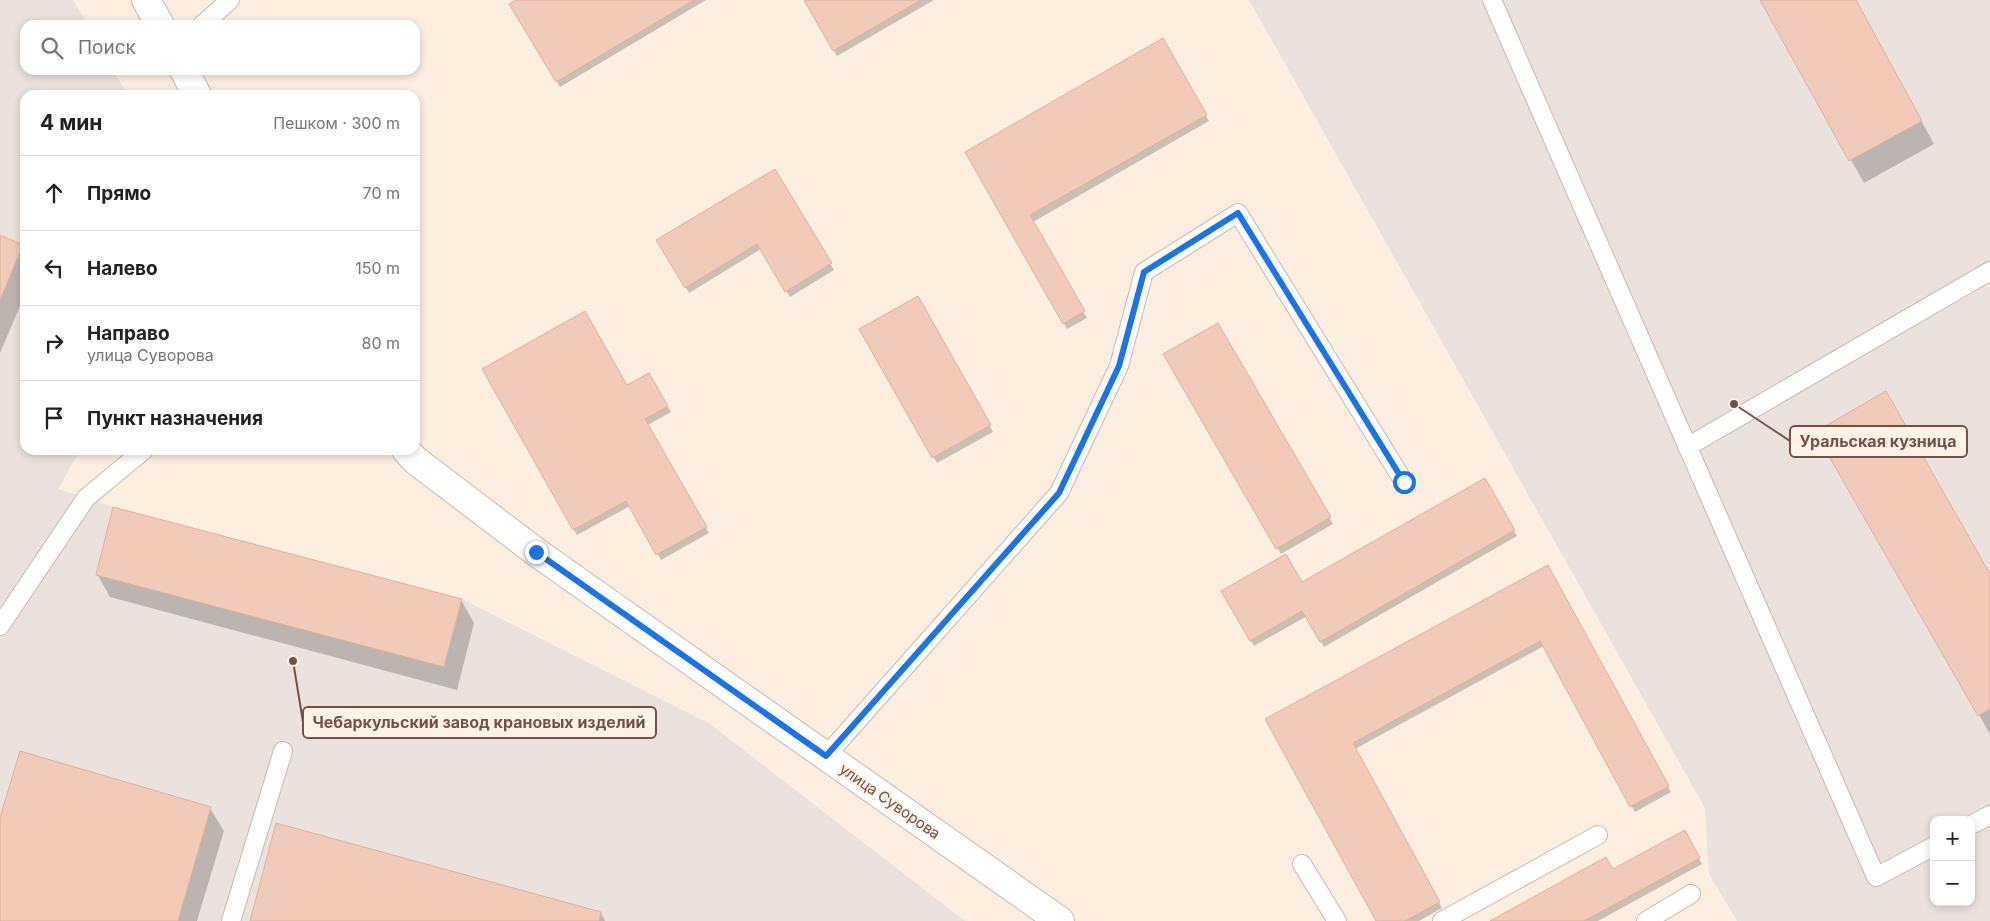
<!DOCTYPE html>
<html lang="ru">
<head>
<meta charset="utf-8">
<style>
  :root { --surface:#fff; --page:#f6f6f6; --text:#222; --muted:#767676; --line:#e0e0e0 }
  body { margin:0; font-family:Inter,sans-serif; background:var(--page); color:var(--text) }
  .controls { position:absolute; right:15px; bottom:15px; display:grid; overflow:hidden; border-radius:10px; box-shadow:0 2px 8px #0003 }
  .controls button { width:45px; height:45px; display:grid; place-items:center; padding:0; border:0; border-bottom:1px solid var(--line); background:var(--surface); color:var(--text); font:25px sans-serif }
  .stop { position:absolute; width:15px; height:15px; margin:-11px; border:4px solid #1a73e8; border-radius:50%; background:#fff }
  .stop.end { background:#1a73e8; border-color:#fff; box-shadow:0 1px 5px #0008 }
  .list { margin:0; padding:0; list-style:none }
  h2 { display:flex; justify-content:space-between; align-items:center; height:65px; margin:0; padding:0 20px; font-size:21px }
  h2 small { font-size:16px; font-weight:400; color:var(--muted) }
  .list li { display:grid; grid-template-columns:32px 1fr auto; gap:15px; align-items:center; box-sizing:border-box; height:75px; padding:0 20px; border-top:1px solid var(--line) }
  .list b { display:block; font-size:19px; white-space:nowrap }
  .list p { margin:0; font-size:16px; white-space:nowrap; color:var(--muted) }
  .list em { font-size:16px; font-style:normal; color:var(--muted) }
  .icon { flex:none; width:28px; height:28px; fill:none; stroke:currentColor; stroke-width:2; stroke-linecap:round; stroke-linejoin:round }
  .map { position:relative; flex:none; width:1990px; height:921px; overflow:hidden }
  .search { position:absolute; background:var(--surface); box-shadow:0 2px 8px #0003; left:20px; top:20px; width:400px; height:55px; display:flex; align-items:center; gap:12px; box-sizing:border-box; padding:0 18px; border-radius:15px; color:var(--muted); font-size:19px }
  .panel { position:absolute; background:var(--surface); box-shadow:0 2px 8px #0003; left:20px; top:90px; width:400px; height:365px; border-radius:15px }
  .map>svg:first-child { display:block }
  .industrial { fill:#ebe2dd; fill-rule:evenodd }
  .shadow { fill:#0003 }
  .building { fill:#f1caba; stroke:#e3ae9b }
  .lines { fill:none; stroke-linecap:round; stroke-linejoin:round }
  .service-casing { stroke:#cfb7ac; stroke-width:20 }
  .tertiary-casing { stroke:#cfb7ac; stroke-width:30 }
  .service { stroke:#fff; stroke-width:18 }
  .tertiary { stroke:#fff; stroke-width:28 }
  .route { stroke:#1a73e8; stroke-width:6 }
  .labels { text-anchor:middle; dominant-baseline:central; stroke-width:4; stroke-linejoin:round; paint-order:stroke }
  .street-label { font-size:15px; fill:#735349; stroke:#fff3e8 }
  .leader { fill:none; stroke:#735349; stroke-width:2 }
  .callout-dot { fill:#735349; stroke:#fff3e8; stroke-width:2 }
  .callout { fill:#fff3e8; stroke:#735349; stroke-width:2 }
  .callout-label { font-size:16px; text-anchor:middle; font-weight:bold; fill:#735349 }
</style>
</head>
<body>
<div class="map">
<svg width="1990" height="921" viewBox="0 0 1990 921">
  <rect width="100%" height="100%" fill="#fcefe2"/>
  <g class="industrial">
    <polygon points="0,0 73,0 88,25 25,25 25,70 113,70 128,95 25,95 25,450 80,450 58,489 113,507 462,599 710,724 965,921 0,921"/>
    <path d="M1249,0H1990V921H1737L1709,874L1705,808ZM1934,820H1971V902H1934Z"/>
  </g>
  <g class="shadow">
    <polygon points="518,0 706,0 560,87 511,4"/>
    <polygon points="805,0 934,0 837,56"/>
    <polygon points="1762,0 1855,0 1934,144 1864,183"/>
    <polygon points="1163,40 1209,121 1033,222 1087,318 1067,329 966,152"/>
    <polygon points="775,170 834,270 790,297 761,249 689,293 658,241"/>
    <polygon points="0,237 22,246 25,251 25,294 0,353"/>
    <polygon points="917,298 993,432 937,463 861,330"/>
    <polygon points="1217,324 1333,524 1281,554 1165,355"/>
    <polygon points="484,369 626,387 649,374 671,412 648,425 709,533 661,560 630,506 577,535"/>
    <polygon points="1817,432 1990,576 1990,734"/>
    <polygon points="1485,479 1517,536 1324,647 1307,616 1254,646 1223,591 1302,584"/>
    <polygon points="1548,566 1671,792 1635,812 1544,646 1355,749 1442,908 1419,921 1377,921 1267,720"/>
    <polygon points="97,574 461,600 474,623 457,690 110,597"/>
    <polygon points="210,808 224,831 197,921 0,921 0,823"/>
    <polygon points="1684,831 1702,864 1598,921 1492,921 1613,870"/>
    <polygon points="601,913 605,921 251,921"/>
  </g>
  <g class="building">
    <polygon points="516,0 694,0 556,82 509,4"/>
    <polygon points="804,0 921,0 833,51"/>
    <polygon points="1760,0 1856,0 1922,121 1849,161"/>
    <polygon points="1163,38 1207,115 1030,215 1085,311 1063,324 965,152"/>
    <polygon points="775,169 832,263 785,292 757,244 685,288 656,240"/>
    <polygon points="0,235 23,245 0,300"/>
    <polygon points="918,296 991,425 932,458 859,329"/>
    <polygon points="585,311 627,385 649,373 668,406 645,419 707,527 656,555 626,501 573,530 482,369"/>
    <polygon points="1218,323 1331,517 1276,549 1163,354"/>
    <polygon points="1886,391 1990,574 1990,709 1978,716 1815,432"/>
    <polygon points="1485,478 1515,530 1320,642 1302,611 1250,641 1221,591 1286,554 1302,582"/>
    <polygon points="113,507 462,599 444,667 96,575"/>
    <polygon points="1548,565 1669,786 1630,807 1540,641 1353,743 1440,902 1405,921 1376,921 1265,719"/>
    <polygon points="20,751 211,807 178,921 0,921 0,818"/>
    <polygon points="276,823 601,912 599,921 250,921"/>
    <polygon points="1685,830 1700,858 1584,921 1490,921 1606,857 1613,869"/>
  </g>
  <g class="lines">
    <g class="service-casing">
      <g id="service">
        <polyline points="1492,0 1876,877 1934,846"/>
        <polyline points="202,25 230,0"/>
        <polyline points="1687,447 1990,271"/>
        <polyline points="0,626 86,498 144,450"/>
        <polyline points="826,756 1059,493 1119,366 1144,272 1238,213 1404,482"/>
        <polyline points="1971,825 1990,815"/>
        <polyline points="1302,864 1337,921"/>
        <polyline points="231,921 283,751"/>
        <polyline points="1442,921 1598,835"/>
        <polyline points="1646,921 1691,894"/>
      </g>
    </g>
    <g class="tertiary-casing">
      <g id="tertiary">
        <polyline points="146,0 160,25"/>
        <polyline points="184,70 197,95"/>
        <polyline points="406,450 415,460 536,552 1060,921"/>
      </g>
    </g>
    <use href="#service" class="service"/>
    <use href="#tertiary" class="tertiary"/>
  </g>
  <g class="lines">
    <polyline class="route" points="536,552 826,756 1059,493 1119,366 1144,272 1238,213 1404,482"/>
  </g>
  <g class="labels">
    <g class="street-label">
      <text transform="translate(890 801) rotate(35)">улица Суворова</text>
    </g>
  </g>
  <path class="leader" d="M1734 404L1790 441M293 661L303 722"/>
  <g class="callout-dot">
    <circle cx="1734" cy="404" r="5"/>
    <circle cx="293" cy="661" r="5"/>
  </g>
  <g class="callout">
    <rect x="1790" y="426" width="177" height="31" rx="5"/>
    <rect x="303" y="707" width="353" height="31" rx="5"/>
  </g>
  <g class="callout-label">
    <text x="1878" y="447">Уральская кузница</text>
    <text x="479" y="728">Чебаркульский завод крановых изделий</text>
  </g>
</svg>
<div class="controls">
<button>+</button>
<button>−</button>
</div>
<div class="stop" style="left:1404px;top:482px"></div>
<div class="stop end" style="left:536px;top:552px"></div>
<div class="search"><svg class="icon" aria-label="search" viewBox="0 0 24 24"><circle cx="10" cy="10" r="6"/><path d="M15 15l6 6"/></svg>Поиск</div>
<section class="panel">
<h2>4 мин<small>Пешком · 300 m</small></h2>
<ul class="list">
<li><svg class="icon" aria-label="ahead" viewBox="0 0 24 24"><path d="M12 20V5M6 11l6-6 6 6"/></svg><div><b>Прямо</b></div><em>70 m</em></li>
<li><svg class="icon" aria-label="left" viewBox="0 0 24 24"><path d="M17 20v-9H6M10 6l-5 5 5 5"/></svg><div><b>Налево</b></div><em>150 m</em></li>
<li><svg class="icon" aria-label="right" viewBox="0 0 24 24"><path d="M7 20v-9h11M14 6l5 5-5 5"/></svg><div><b>Направо</b><p>улица Суворова</p></div><em>80 m</em></li>
<li><svg class="icon" aria-label="arrive" viewBox="0 0 24 24"><path d="M6 21V4h12l-3 4 3 4H6"/></svg><div><b>Пункт назначения</b></div></li>
</ul>
</section>
</div>
</body>
</html>
